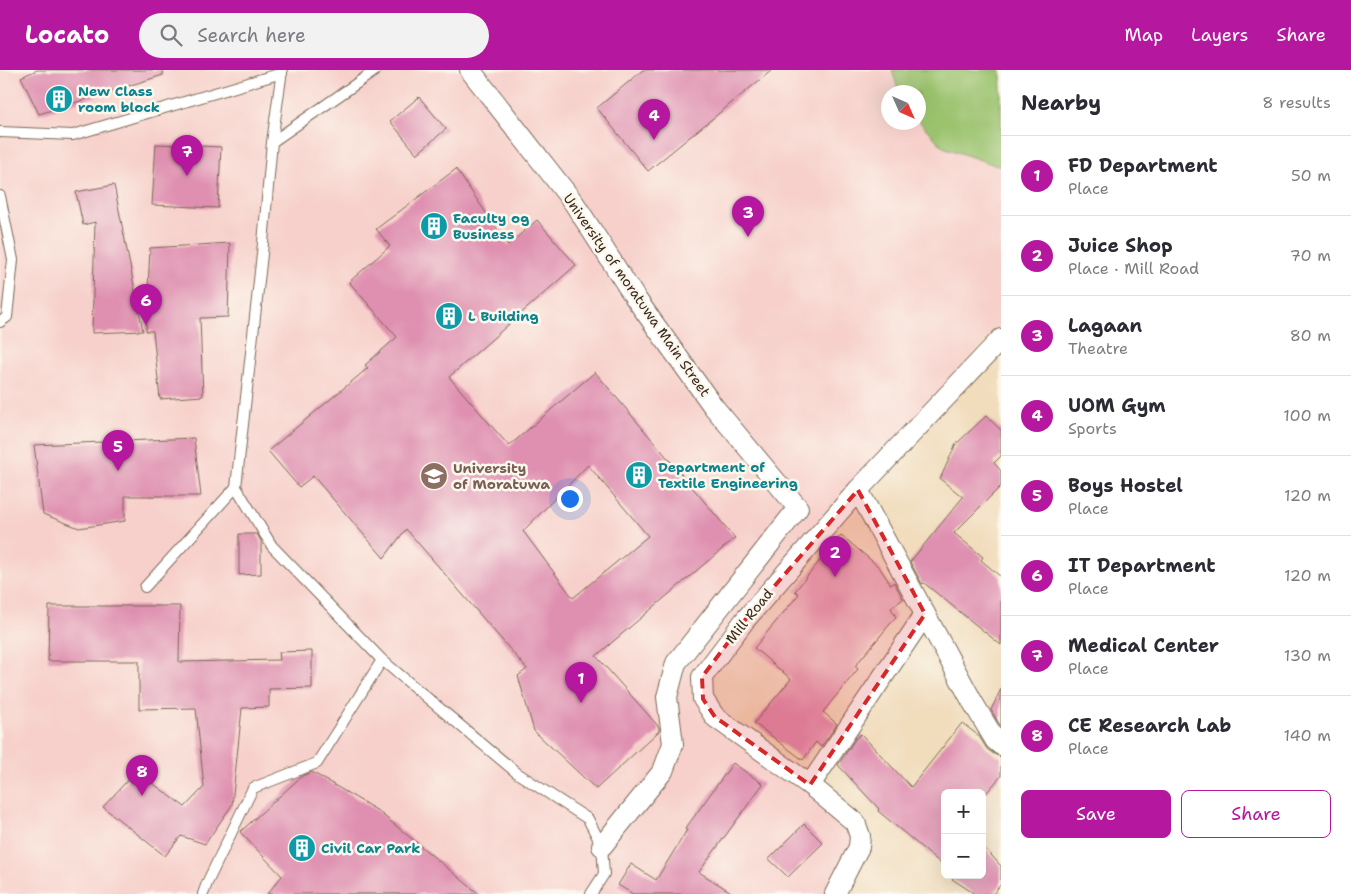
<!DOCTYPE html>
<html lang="en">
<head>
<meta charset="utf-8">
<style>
  :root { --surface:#fff; --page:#f2f2f3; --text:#2b2b33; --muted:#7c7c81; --line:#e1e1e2; --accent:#b5179e }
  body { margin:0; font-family:"Shantell Sans",sans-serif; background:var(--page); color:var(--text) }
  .controls { position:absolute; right:15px; bottom:15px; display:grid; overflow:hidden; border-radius:8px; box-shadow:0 5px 20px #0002 }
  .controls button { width:45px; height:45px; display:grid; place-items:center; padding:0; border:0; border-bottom:1px solid var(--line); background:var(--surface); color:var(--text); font:25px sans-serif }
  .compass { position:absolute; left:881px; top:15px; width:45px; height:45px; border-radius:50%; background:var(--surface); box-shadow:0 5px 20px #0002; rotate:135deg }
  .you { position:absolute; left:569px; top:428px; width:18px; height:18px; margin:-12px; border:4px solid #fff; border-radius:50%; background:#1a73e8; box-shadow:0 0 0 8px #1a73e833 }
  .badge { display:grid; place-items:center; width:32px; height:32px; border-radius:50%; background:var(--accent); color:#fff; font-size:16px; font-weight:700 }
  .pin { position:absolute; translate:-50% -41px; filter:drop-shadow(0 1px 2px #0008) }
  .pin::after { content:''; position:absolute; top:26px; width:18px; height:15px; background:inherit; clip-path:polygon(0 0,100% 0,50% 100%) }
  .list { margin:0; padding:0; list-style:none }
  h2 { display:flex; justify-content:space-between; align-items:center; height:65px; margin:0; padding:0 20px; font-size:21px }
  h2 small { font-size:16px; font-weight:400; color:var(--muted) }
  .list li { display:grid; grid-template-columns:32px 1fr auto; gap:15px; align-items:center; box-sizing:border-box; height:80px; padding:0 20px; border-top:1px solid var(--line) }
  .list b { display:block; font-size:19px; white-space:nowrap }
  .list p { margin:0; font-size:16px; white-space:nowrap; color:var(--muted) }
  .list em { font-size:16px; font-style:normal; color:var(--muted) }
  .actions { display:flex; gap:10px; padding:15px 20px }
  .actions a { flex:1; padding:11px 0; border:1px solid var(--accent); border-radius:8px; text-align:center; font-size:18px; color:var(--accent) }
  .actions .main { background:var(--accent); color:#fff }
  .icon { flex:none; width:28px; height:28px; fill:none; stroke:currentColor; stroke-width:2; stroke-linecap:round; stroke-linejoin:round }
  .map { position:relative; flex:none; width:1001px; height:824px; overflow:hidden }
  header { display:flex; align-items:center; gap:30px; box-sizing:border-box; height:70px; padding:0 25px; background:var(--accent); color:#fff }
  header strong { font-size:24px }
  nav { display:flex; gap:28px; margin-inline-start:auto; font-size:18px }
  .search { width:350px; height:45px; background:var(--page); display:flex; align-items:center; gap:12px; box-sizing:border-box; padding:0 18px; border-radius:28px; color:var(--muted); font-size:19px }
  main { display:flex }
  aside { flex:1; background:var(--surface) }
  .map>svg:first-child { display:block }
  .built { fill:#f7d0cb; fill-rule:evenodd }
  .green { fill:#9bc36e; stroke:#6b7646 }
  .building { fill:#df90b0; fill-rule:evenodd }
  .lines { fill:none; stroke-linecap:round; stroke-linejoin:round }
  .lane-casing { stroke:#7b6855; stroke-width:12 }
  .street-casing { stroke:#7b6855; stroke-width:22 }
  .lane { stroke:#fff; stroke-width:10 }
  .street { stroke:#fff; stroke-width:20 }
  .marked { fill:#d62828; fill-opacity:0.2; stroke:#d62828; stroke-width:4; stroke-dasharray:10 6; stroke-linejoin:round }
  .labels { text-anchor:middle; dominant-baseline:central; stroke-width:5; stroke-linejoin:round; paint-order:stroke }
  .culture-label { font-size:14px; font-weight:bold; fill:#0d838f; stroke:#fbf7ec; text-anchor:start }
  .street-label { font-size:14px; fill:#3b2a1e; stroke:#fbf7ec }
  .education-label { font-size:14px; font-weight:bold; fill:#785e54; stroke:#fbf7ec; text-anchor:start }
</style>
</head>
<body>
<header>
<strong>Locato</strong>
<div class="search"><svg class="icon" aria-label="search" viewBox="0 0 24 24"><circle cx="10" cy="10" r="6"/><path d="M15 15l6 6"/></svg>Search here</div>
<nav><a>Map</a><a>Layers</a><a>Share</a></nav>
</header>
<main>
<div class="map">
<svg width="1001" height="824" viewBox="0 0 1001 824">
  <rect width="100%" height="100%" fill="#fbf7ec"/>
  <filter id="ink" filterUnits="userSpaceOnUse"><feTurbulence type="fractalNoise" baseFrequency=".02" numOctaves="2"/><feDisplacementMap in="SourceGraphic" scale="10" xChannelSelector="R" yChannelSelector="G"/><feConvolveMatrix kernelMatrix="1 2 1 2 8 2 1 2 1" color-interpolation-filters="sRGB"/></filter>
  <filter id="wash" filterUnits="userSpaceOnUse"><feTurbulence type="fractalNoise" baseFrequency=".0096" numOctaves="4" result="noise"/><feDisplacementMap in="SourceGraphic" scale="20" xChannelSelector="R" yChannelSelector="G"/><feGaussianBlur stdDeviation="1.12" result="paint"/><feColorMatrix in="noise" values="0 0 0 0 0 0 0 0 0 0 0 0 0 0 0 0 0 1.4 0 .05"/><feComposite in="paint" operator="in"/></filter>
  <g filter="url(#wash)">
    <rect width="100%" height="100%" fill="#f1dcbc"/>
    <path class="built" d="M0,0H1001V258L985,270L751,543L710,612L725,664L855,752L859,771L826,824H0ZM888,22H918V52H888Z"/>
    <polygon class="green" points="892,0 1001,0 1001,97 943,77 919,51 918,22 899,22"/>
    <g id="blocks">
      <g class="building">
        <polygon points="37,0 163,0 163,5 39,44 21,7"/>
        <polygon points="643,0 772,0 648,101 597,38"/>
        <polygon points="419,27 446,59 417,84 390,51"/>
        <polygon points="156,74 221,77 218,138 152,135"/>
        <path d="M456,99L508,175L537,150L576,195L449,307L509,376L595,302L735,468L596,586L659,657V661L596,719L534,661L518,606L527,599L406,459L384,488L313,406L299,417L268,381L368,298L365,295L397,267L349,212L390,176L376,159ZM588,395L648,466L573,528L523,461Z"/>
        <polygon points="114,115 143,261 92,263 95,152 83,155 76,122"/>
        <polygon points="230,173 228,247 200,248 203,326 160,329 153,261 146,261 150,178"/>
        <polygon points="986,346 1001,360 1001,386 994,393 1001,401 1001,416 954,463 983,487 981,490 1001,507 1001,575 924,513 922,514 910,492 963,427 940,409 956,374"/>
        <polygon points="194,368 201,426 125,426 125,451 79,458 43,444 34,375"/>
        <polygon points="239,464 257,464 261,471 261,504 239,505"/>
        <polygon points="841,465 879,497 891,515 894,512 903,529 891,538 896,547 855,596 858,599 823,642 837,654 821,677 816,672 803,690 754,653 791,609 754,578 799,524 795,521"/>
        <polygon points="49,536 180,536 179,592 280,590 279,582 312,581 312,618 269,619 269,637 242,638 232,735 205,774 181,766 165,786 103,737 136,701 185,737 204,717 196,638 139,639 139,591 48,591"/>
        <polygon points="1001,619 1001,657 991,640"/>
        <polygon points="962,653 979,666 987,679 994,684 1001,687 1001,706 982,728 982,723 945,723 945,797 878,741 879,739 838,695 856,668 861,664 911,717"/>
        <polygon points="733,693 763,714 699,802 734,824 633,824 618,815 631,794 656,810 687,760 685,759"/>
        <polygon points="312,702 378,741 479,824 267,824 282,806 240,762 302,706"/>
        <polygon points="804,754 823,773 788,807 769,789"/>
        <polygon points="982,775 1001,796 1001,814 993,824 975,824 952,809 955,805 982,805"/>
      </g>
    </g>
  </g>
  <g filter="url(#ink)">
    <use href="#blocks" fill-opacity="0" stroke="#7b6855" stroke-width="1"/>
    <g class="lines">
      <g class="lane-casing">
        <g id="lane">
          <polyline points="282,0 272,72 262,184 236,417 272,476 382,590 517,703 588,749 602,776 604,804 591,824"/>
          <polyline points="0,62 73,65 282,3"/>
          <polyline points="272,72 376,0"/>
          <polyline points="0,126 13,190 7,247 0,252"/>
          <polyline points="145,517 236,417"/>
          <polyline points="203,824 207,813 253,718 317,693 382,590"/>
        </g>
      </g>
      <g class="street-casing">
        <g id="street">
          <polyline points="470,0 574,133 634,226 713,336 798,438 676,593 667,627 673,674 663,701 602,776"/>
          <polyline points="858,420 972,631 995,670 1001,675"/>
          <polyline points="810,715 925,544"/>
          <polyline points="835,824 859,777 860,766 855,752 810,715 715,647 703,629 702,607 745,550 858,420 1001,269"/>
        </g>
      </g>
      <use href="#lane" class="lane"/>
      <use href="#street" class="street"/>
    </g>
  </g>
  <path class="marked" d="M858,420L925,544L810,715L715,647L703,629L702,607L745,550Z"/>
  <defs>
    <g id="building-disc" transform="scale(1.4375)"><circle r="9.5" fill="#0f9aa8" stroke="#fbf7ec"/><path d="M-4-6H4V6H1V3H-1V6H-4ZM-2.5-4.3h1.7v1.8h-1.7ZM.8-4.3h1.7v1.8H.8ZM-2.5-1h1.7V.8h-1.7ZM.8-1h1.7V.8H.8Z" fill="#fff"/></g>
    <g id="university-disc" transform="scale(1.4375)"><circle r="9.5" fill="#8d6e63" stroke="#fbf7ec"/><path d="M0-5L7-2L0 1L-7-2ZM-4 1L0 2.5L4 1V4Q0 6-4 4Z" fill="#fff"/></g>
  </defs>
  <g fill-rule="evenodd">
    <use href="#building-disc" x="59" y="29"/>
    <use href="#building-disc" x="434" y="156"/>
    <use href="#building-disc" x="449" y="246"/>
    <use href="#building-disc" x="639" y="405"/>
    <use href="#university-disc" x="434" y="406"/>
    <use href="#building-disc" x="302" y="778"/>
  </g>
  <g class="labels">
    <g class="culture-label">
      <text x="78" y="21">New Class<tspan x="78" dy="16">room block</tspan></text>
      <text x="453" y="148">Faculty og<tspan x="453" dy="16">Business</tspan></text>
      <text x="468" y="246">L Building</text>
      <text x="658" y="397">Department of<tspan x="658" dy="16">Textile Engineering</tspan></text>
      <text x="321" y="778">Civil Car Park</text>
    </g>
    <g class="street-label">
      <text transform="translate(637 225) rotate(55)">University of moratuwa Main Street</text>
      <text transform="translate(749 546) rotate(-51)">Mill Road</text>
    </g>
    <g class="education-label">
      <text x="453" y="398">University<tspan x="453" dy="16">of Moratuwa</tspan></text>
    </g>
  </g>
</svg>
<div class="controls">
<button>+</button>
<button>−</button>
</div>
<svg class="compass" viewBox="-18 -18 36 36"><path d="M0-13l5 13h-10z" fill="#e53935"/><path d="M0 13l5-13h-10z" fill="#7c7c81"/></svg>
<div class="you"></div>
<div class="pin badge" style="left:581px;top:633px">1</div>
<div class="pin badge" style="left:835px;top:507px">2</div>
<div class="pin badge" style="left:748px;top:167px">3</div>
<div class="pin badge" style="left:654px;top:70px">4</div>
<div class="pin badge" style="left:118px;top:401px">5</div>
<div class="pin badge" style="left:146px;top:255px">6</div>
<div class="pin badge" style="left:187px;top:106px">7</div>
<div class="pin badge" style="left:142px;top:726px">8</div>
</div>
<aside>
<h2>Nearby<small>8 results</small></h2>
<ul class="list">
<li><span class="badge">1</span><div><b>FD Department</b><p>Place</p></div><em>50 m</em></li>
<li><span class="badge">2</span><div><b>Juice Shop</b><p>Place · Mill Road</p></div><em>70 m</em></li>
<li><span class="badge">3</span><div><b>Lagaan</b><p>Theatre</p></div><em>80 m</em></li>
<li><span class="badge">4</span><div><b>UOM Gym</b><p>Sports</p></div><em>100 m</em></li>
<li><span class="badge">5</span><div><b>Boys Hostel</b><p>Place</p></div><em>120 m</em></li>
<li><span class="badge">6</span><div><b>IT Department</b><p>Place</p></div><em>120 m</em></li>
<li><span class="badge">7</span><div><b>Medical Center</b><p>Place</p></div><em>130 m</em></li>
<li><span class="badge">8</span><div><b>CE Research Lab</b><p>Place</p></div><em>140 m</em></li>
</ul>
<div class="actions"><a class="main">Save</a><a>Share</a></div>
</aside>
</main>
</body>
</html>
